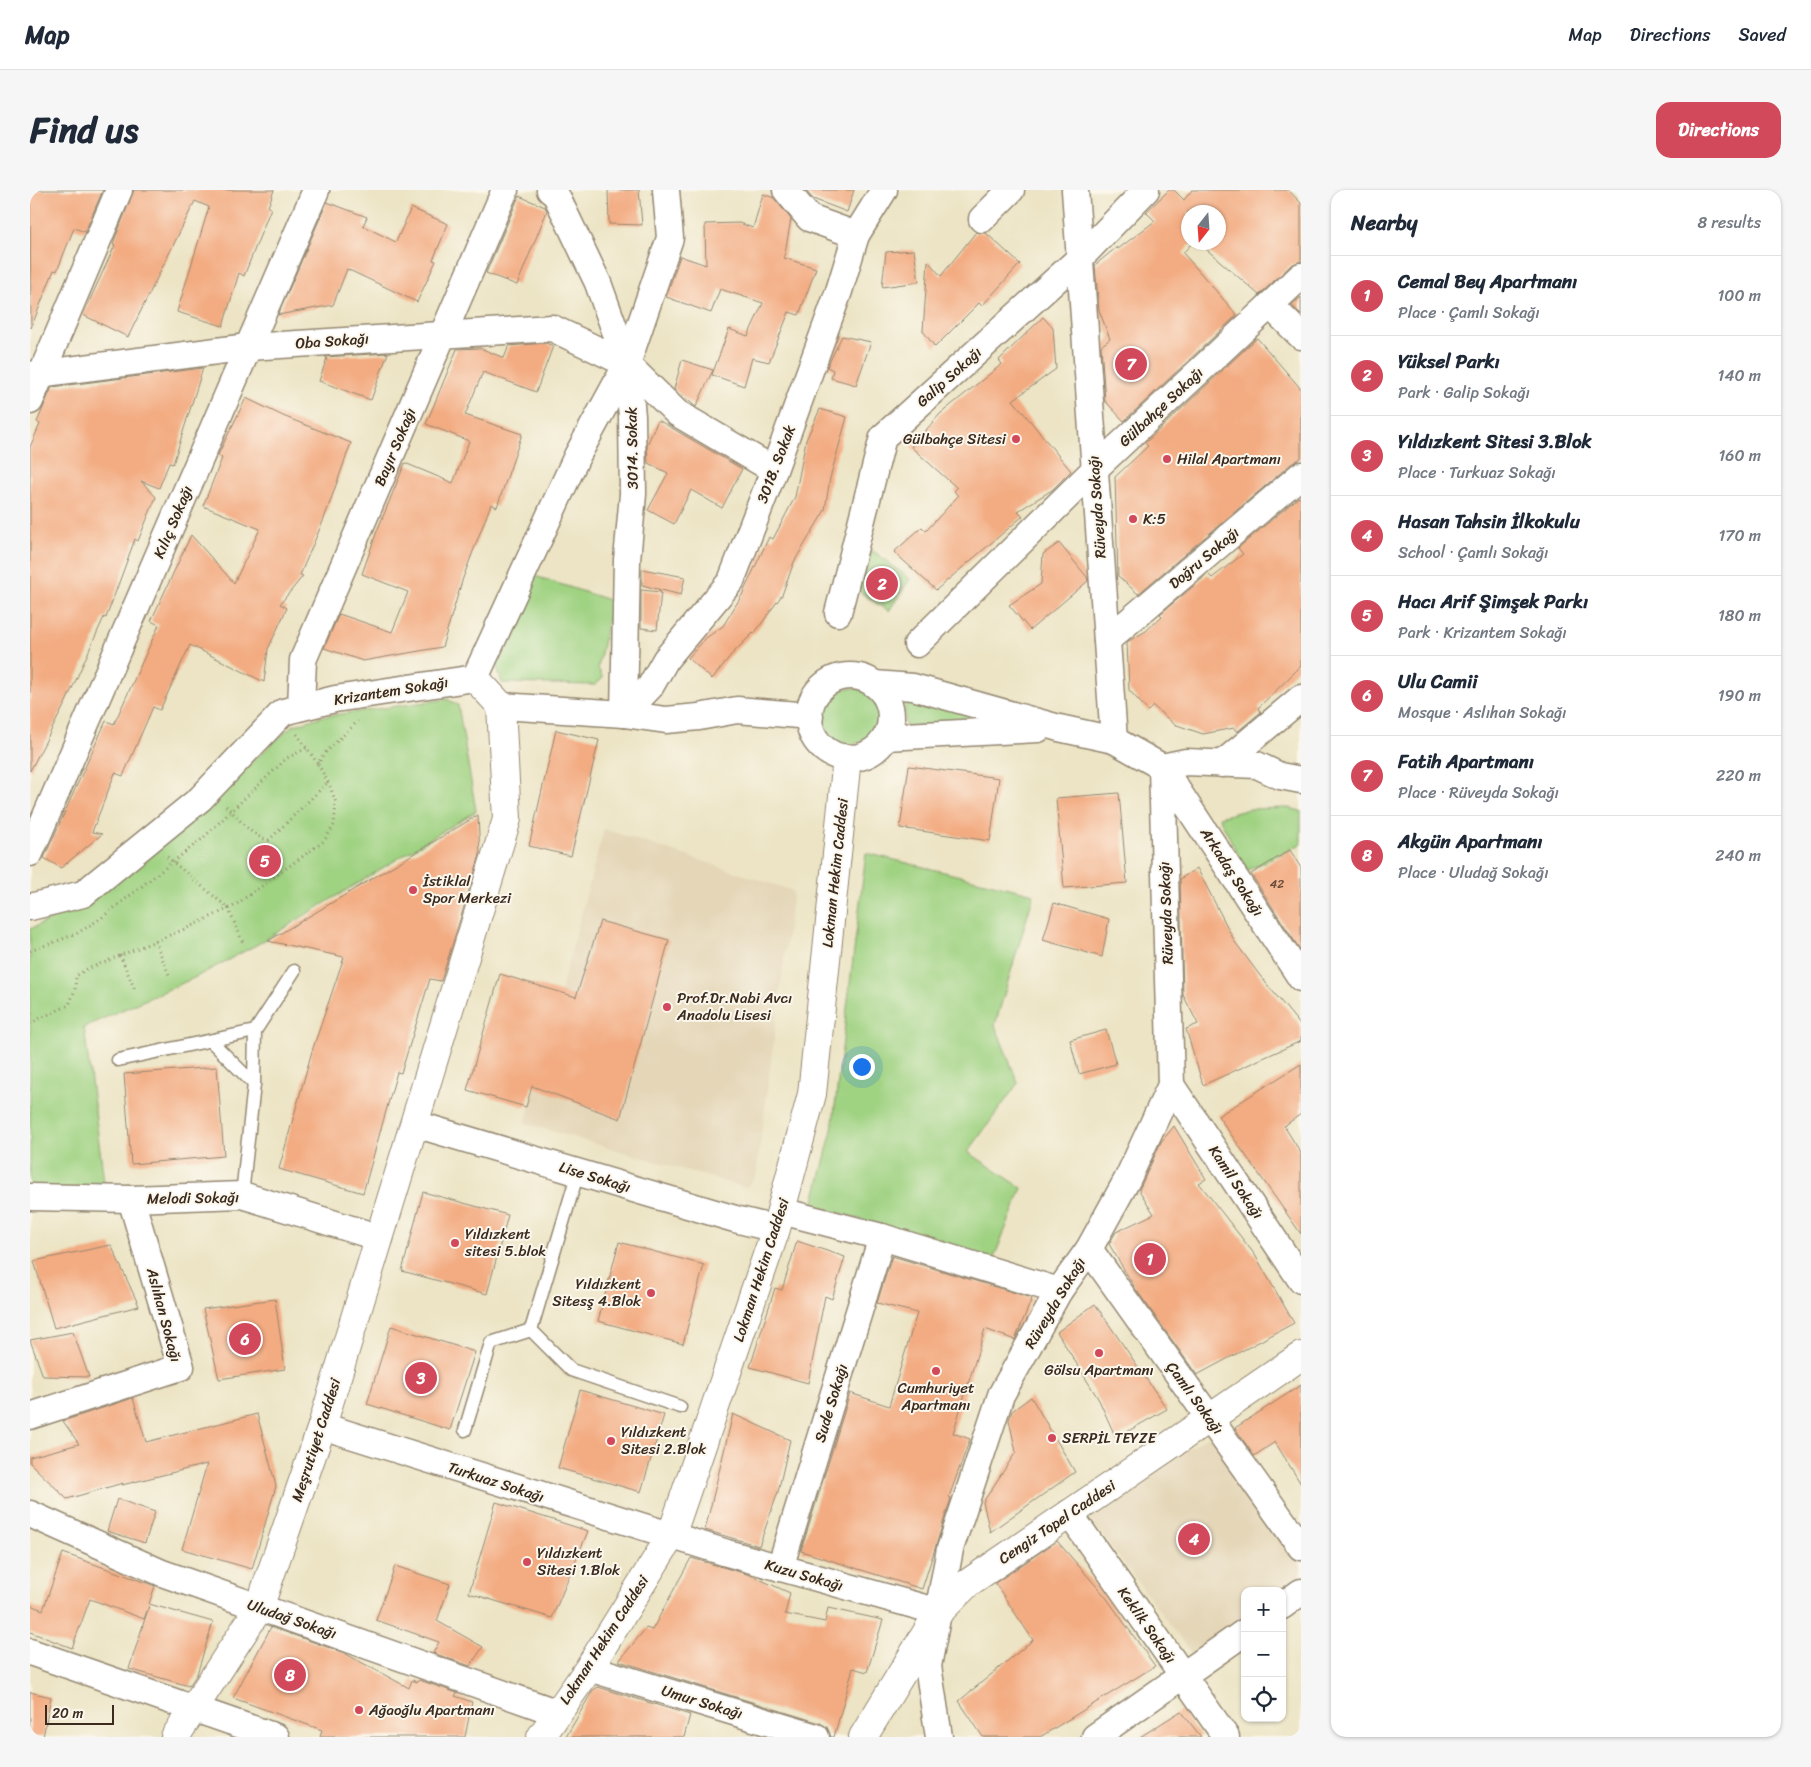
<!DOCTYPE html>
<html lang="en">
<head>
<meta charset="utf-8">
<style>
  :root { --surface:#fff; --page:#f6f6f7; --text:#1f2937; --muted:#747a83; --line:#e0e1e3; --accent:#d1495b }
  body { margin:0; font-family:Sriracha,sans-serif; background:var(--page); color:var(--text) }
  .controls { position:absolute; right:15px; bottom:15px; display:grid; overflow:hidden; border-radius:10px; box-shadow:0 1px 4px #0004 }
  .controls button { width:45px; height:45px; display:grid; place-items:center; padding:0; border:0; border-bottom:1px solid var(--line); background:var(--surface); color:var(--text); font:25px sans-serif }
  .compass { position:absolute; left:1151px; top:15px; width:45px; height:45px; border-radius:50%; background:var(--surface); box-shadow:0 1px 4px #0004; rotate:197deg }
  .scale { position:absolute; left:15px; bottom:12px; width:69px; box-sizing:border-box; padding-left:5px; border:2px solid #3b2a1e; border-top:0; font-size:14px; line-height:18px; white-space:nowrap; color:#3b2a1e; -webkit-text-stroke:4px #fbf7ec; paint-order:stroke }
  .you { position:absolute; left:831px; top:876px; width:18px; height:18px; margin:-12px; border:4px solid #fff; border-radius:50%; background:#1a73e8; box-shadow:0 0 0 8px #1a73e833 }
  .badge { display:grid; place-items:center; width:32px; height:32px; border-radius:50%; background:var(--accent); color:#fff; font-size:16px; font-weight:700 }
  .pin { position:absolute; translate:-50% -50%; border:2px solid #fff; box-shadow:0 1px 5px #0006 }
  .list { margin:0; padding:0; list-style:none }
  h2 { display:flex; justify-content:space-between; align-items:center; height:65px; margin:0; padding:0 20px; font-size:21px }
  h2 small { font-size:16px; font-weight:400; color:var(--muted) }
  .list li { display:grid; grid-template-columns:32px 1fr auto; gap:15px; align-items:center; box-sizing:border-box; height:80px; padding:0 20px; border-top:1px solid var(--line) }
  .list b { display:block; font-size:19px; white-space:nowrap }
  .list p { margin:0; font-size:16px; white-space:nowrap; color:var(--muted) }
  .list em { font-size:16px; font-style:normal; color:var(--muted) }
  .icon { flex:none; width:28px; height:28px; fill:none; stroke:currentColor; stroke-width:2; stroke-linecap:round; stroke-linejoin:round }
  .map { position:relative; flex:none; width:1271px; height:1547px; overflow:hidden; border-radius:15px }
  header { display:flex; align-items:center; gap:30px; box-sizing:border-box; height:70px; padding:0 25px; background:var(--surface); border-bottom:1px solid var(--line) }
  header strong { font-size:24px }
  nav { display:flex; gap:28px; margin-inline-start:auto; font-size:18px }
  .intro { display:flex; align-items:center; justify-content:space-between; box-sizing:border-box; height:120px; padding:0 30px }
  h1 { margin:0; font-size:35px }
  .button { padding:12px 22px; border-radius:15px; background:var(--accent); color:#fff; font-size:18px; font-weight:700 }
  main { display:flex; gap:30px; padding:0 30px }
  aside { flex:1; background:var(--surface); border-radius:15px; box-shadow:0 1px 4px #0004 }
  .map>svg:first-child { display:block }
  .built { fill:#e4d6b7 }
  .green { fill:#9fd281; stroke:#6d7e50 }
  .building { fill:#f3ab81 }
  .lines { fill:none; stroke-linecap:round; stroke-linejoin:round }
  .service-casing { stroke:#948771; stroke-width:15 }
  .minor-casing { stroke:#948771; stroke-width:29 }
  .tertiary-casing { stroke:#948771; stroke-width:30 }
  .path { stroke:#948771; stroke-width:3; stroke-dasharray:1 4; stroke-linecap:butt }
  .service { stroke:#fff; stroke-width:12 }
  .minor { stroke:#fff; stroke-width:26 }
  .tertiary { stroke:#fff; stroke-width:28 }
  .poi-dot { fill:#d1495b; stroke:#fbf7ec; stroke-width:2 }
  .labels { text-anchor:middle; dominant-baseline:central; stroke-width:4; stroke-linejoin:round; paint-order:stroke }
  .number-label { font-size:12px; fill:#694a37 }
  .street-label { font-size:15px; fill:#3b2a1e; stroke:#fbf7ec }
  .poi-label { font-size:15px; fill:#3b2a1e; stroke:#fbf7ec; text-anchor:start }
</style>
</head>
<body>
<header>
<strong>Map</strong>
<nav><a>Map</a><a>Directions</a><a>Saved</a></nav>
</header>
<div class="intro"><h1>Find us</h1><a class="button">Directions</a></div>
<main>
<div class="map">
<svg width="1271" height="1547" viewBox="0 0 1271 1547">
  <rect width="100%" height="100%" fill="#fbf7ec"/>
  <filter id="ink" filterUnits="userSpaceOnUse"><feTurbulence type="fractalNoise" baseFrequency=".02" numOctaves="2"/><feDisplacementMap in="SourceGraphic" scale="10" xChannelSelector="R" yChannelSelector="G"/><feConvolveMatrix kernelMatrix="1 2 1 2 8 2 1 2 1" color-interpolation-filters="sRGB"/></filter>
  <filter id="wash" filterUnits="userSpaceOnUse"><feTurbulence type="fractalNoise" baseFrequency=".0096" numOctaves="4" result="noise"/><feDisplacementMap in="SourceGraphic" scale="20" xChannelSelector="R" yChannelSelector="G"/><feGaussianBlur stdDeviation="1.12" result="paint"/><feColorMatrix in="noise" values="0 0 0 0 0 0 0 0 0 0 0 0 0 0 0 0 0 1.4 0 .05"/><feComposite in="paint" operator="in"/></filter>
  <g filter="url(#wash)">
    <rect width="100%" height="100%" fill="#ece4c4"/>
    <g class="built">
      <polygon points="574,639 763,701 726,987 716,998 495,933"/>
      <polygon points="1180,1245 1271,1377 1271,1391 1252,1401 1215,1401 1215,1430 1163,1465 1055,1322"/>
    </g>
    <g class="green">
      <polygon points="842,360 880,389 859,421 825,399"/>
      <polygon points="505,386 582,411 568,478 573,488 565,495 472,493 466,474 484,448"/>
      <circle cx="821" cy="526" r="28"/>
      <polygon points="417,509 428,515 446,621 228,754 166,787 54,837 75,999 0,1000 0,739 61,711 155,632 262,536 290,527"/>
      <polygon points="875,509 889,509 974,531 875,536"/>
      <polygon points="1258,618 1271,621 1271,654 1216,681 1189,627 1220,619"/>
      <polygon points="836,663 1004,704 965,835 988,893 938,962 992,998 963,1070 783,1015 802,940"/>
    </g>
    <g id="blocks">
      <g class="building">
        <polygon points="0,0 73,0 55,42 44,38 27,81 24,80 1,138"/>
        <polygon points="104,0 244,0 238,17 241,18 214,86 209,83 193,136 147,122 179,17 165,11 98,147 53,125 85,55 83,54"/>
        <polygon points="578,0 609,0 612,35 579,34"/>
        <polygon points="775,0 824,0 817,22 783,9"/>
        <polygon points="1139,0 1144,0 1154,10 1162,0 1258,0 1271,13 1271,71 1261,75 1229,105 1168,52 1188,52 1188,22 1158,22 1158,52 1163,52 1153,63 1207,125 1094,231 1075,211 1071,156 1080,149 1069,120 1065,75 1087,57 1088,59 1125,31 1116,22"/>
        <polygon points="733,4 744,8 761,29 754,68 786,78 769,125 759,122 739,172 722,168 714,196 682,185 699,139 718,146 733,113 690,99 681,123 636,107 650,66 676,75 675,34 709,33 723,38"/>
        <polygon points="489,6 515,17 517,21 487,95 456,83"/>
        <polygon points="297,12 337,27 333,36 366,52 381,18 418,34 403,70 406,71 387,112 317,79 303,115 248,125"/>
        <polygon points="946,42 956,43 990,74 952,116 949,113 905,157 893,141 898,71 911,86"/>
        <polygon points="884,60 889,92 852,97 856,62"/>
        <polygon points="1271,107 1271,125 1262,115"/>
        <polygon points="1013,127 1023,138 1026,179 983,210 1041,281 1022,300 988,321 993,326 906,400 864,362 892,337 896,341 928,306 924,301 927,298 881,257 910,224 972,174 969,170"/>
        <polygon points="812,146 841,152 826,195 801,188 803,180 797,177"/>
        <polygon points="1227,148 1271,199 1271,268 1261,274 1108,404 1088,386 1085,287 1118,256 1115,253"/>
        <polygon points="516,153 523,156 506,202 453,182 435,225 492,244 467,317 461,314 433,388 412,457 333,471 294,458 309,424 362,442 378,402 332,384 347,341 375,273 423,293 439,251 396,234 427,159 450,158 474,168 479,156"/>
        <polygon points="358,163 341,210 289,191 297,168 295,167"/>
        <polygon points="652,170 683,180 666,217 644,199"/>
        <polygon points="173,178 143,274 139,273 129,298 111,291 126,307 108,351 105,349 76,428 74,427 36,512 0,581 0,257 10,234 7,232 22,197"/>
        <polygon points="216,208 253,226 321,253 294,329 270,385 273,386 250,414 257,418 238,459 234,492 160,455 130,520 123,517 93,586 85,583 62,642 72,644 31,678 14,668 76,531 84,534 129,435 121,431 161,345 204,393 230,339 173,316 192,268 188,265"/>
        <polygon points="790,219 817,227 800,288 795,320 764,372 752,405 724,444 723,443 701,465 682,489 658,468 676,448 693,436 712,405 739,347 743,349 765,307 776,250"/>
        <polygon points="628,230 712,279 692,318 661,300 644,334 618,320 638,283 618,273 617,255"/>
        <polygon points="1269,307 1271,309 1271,476 1228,518 1231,522 1207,542 1204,538 1173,544 1144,534 1123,516 1118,521 1099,500 1097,452 1116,441 1132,426 1130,424 1178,384 1182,388 1213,364 1208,358"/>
        <polygon points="1029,353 1057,387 1058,391 1000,440 979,415 1011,394 1013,364"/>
        <polygon points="612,379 655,387 651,405 612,395"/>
        <polygon points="611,400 631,402 627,440 611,438"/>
        <polygon points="526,540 569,550 541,666 499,656"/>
        <polygon points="879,576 969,588 960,651 870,638"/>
        <polygon points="1089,603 1097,693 1034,698 1026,608"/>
        <polygon points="448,625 450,665 411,791 400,789 371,883 367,882 333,1003 249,979 282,861 314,767 238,751"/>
        <polygon points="1260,660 1271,678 1271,761 1221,684"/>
        <polygon points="1167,678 1205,752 1231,787 1271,836 1271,851 1173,895 1156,839 1168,834 1153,805 1150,689"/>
        <polygon points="1024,713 1079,729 1072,767 1013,750"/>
        <polygon points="570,731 639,750 590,929 502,896 496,917 437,900 470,784 546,807"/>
        <polygon points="1076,840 1086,874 1049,884 1040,850"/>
        <polygon points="1271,874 1271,924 1254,936 1271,963 1271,1044 1188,926"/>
        <polygon points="187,877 194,966 101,974 94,884"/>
        <polygon points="1144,936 1176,989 1169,993 1225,1065 1264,1133 1167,1185 1105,1098 1079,1054 1086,1042 1124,1024 1109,1000 1131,952"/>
        <polygon points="393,1002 478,1025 457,1104 372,1081"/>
        <polygon points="767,1051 815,1067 802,1109 795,1106 778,1193 720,1177 745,1098 752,1100"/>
        <polygon points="589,1052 674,1075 653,1154 568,1131"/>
        <polygon points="81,1055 109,1116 24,1138 4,1071"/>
        <polygon points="862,1066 1002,1108 985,1150 955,1139 923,1243 940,1249 919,1307 921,1308 892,1399 771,1361 820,1203 859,1216 887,1123 847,1113"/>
        <polygon points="245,1109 255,1179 189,1189 173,1119"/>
        <polygon points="1065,1114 1137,1219 1086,1248 1069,1210 1027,1142"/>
        <polygon points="361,1136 445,1162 420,1240 337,1214"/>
        <polygon points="43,1142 59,1187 13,1186 0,1150"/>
        <polygon points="1271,1195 1271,1294 1245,1252 1224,1266 1205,1238"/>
        <polygon points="550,1200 634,1225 611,1302 528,1278"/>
        <polygon points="1001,1207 1045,1282 960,1342 953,1312 986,1262 979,1230 982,1221"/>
        <polygon points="103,1208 116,1252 227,1224 246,1296 222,1379 152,1359 177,1274 92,1295 93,1293 37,1309 0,1273 0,1267 49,1254 33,1231"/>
        <polygon points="703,1224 760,1250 748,1302 729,1356 675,1340"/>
        <polygon points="87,1309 125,1322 115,1353 77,1341"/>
        <polygon points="466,1312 558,1341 522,1428 439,1403"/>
        <polygon points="1027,1351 1075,1406 1125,1476 1010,1547 953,1547 929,1511 1003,1450 965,1393"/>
        <polygon points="33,1363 125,1396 119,1414 183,1432 167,1484 159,1496 99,1479 119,1416 114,1429 60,1409 42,1458 0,1442 0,1415 13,1420"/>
        <polygon points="661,1368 720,1385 760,1403 755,1424 795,1432 798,1418 853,1430 837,1482 823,1478 804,1547 801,1547 797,1537 790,1533 589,1471 616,1438 622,1440"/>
        <polygon points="365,1376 420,1394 407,1431 453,1457 440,1476 403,1463 409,1452 346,1430"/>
        <polygon points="241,1437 314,1463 379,1498 382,1490 387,1492 389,1490 427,1503 425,1506 442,1512 435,1547 290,1547 292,1540 203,1508"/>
        <polygon points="568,1497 660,1525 654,1547 536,1547 563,1500"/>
        <polygon points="0,1502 21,1507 13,1547 0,1547"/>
        <polygon points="1151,1521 1171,1547 1110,1547"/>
      </g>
    </g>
  </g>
  <g filter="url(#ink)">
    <use href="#blocks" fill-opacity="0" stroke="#948771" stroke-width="1"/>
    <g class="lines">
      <g class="service-casing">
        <g id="service">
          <polyline points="181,851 224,894"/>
          <polyline points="88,870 225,841 264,781"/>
          <polyline points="212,1005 224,894 225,841"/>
          <polyline points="501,1140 541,1180 650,1217"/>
          <polyline points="501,1140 548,982"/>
          <polyline points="435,1240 461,1153 501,1140"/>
        </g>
      </g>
      <g class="minor-casing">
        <g id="minor">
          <polyline points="520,0 526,5 568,93 597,174"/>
          <polyline points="756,0 779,28 826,45"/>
          <polyline points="1045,0 1084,550"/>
          <polyline points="952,29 981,0"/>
          <polyline points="1240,115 1271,146"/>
          <polyline points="0,185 218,157 522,138 597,174 647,223 744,280"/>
          <polyline points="0,211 89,0"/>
          <polyline points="808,423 853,247 1050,68 1116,0"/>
          <polyline points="1077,450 1271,285"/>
          <polyline points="887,454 1071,273 1271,86"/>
          <circle cx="820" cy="527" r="41"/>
          <polyline points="844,494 883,497 1029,538 1084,550 1132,577 1141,895 1097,990 1059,1059 1029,1101 971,1205 920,1359 898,1476 909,1547"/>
          <polyline points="471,516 594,524 636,530 669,527 707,520 780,526"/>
          <polyline points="271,517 273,470 475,0"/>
          <polyline points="594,524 620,497 636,469 701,391 744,280 809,101 826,45 854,0"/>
          <polyline points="594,524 597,370 603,304 602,226 597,174 640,48 636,0"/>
          <polyline points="856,547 1008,539"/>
          <polyline points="1192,574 1271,508"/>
          <polyline points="1271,590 1250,586 1227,575 1156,572 1132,577 1271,788"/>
          <polyline points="0,663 286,0"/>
          <polyline points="0,717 53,704 170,609 253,522 305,509 445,488 547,266 597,174"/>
          <polyline points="1141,895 1271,1090"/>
          <polyline points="385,934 705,1029 746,1039"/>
          <polyline points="0,1007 101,1009 212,1005 350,1048"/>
          <polyline points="751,1021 852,1047 1029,1101"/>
          <polyline points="1059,1059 1271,1357"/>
          <polyline points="0,1226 151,1177 101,1009"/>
          <polyline points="292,1236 697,1363 909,1422"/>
          <polyline points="1039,1323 1196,1547"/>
          <polyline points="0,1324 132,1383 528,1523"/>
          <polyline points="750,1378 852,1047"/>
          <polyline points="1252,1416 1271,1402"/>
          <polyline points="0,1462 246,1547"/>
          <polyline points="559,1478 786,1547"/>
          <polyline points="1065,1547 1215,1442"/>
        </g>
      </g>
      <g class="tertiary-casing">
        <g id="tertiary">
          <polyline points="145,1547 229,1418 292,1236 477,629 471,516 445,488"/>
          <polyline points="511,1547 559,1478 641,1346 746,1039 782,904 817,568"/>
          <polyline points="833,1547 909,1422 938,1393 1271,1166"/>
        </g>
      </g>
      <g class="path">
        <polyline points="267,544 288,574"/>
        <path d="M196,616C209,628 221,647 239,650L298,592"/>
        <polyline points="137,667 198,718 214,755"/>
        <polyline points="125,751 139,785"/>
        <polyline points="0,761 46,744 70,729 172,649 257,568 277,558"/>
        <polyline points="90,765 105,800"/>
        <polyline points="0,833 39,815 45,800 46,786 55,780 157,738 204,716 294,651 304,635 306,613 300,596 288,574 293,565 328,531"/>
      </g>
      <use href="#service" class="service"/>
      <use href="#minor" class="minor"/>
      <use href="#tertiary" class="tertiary"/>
    </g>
  </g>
  <g class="poi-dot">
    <circle cx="986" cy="249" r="5"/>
    <circle cx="1137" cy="269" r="5"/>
    <circle cx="1103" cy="329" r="5"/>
    <circle cx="383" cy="700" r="5"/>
    <circle cx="637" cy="817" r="5"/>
    <circle cx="425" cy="1053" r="5"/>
    <circle cx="621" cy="1103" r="5"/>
    <circle cx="1069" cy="1163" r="5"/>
    <circle cx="906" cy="1181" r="5"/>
    <circle cx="1022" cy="1248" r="5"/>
    <circle cx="581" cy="1251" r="5"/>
    <circle cx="497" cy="1372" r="5"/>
    <circle cx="329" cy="1520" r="5"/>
  </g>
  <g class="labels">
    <g class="number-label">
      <text x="1247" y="694">42</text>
    </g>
    <g class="street-label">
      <text transform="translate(302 151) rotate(-4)">Oba Sokağı</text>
      <text transform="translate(919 187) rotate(-42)">Galip Sokağı</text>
      <text transform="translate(1131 217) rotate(-43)">Gülbahçe Sokağı</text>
      <text transform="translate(365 257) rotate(-67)">Bayır Sokağı</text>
      <text transform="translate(602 258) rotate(-91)">3014. Sokak</text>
      <text transform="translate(746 274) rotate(-69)">3018. Sokak</text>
      <text transform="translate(1067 317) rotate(-94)">Rüveyda Sokağı</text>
      <text transform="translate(143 332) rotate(-67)">Kılıç Sokağı</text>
      <text transform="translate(1174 368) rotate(-40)">Doğru Sokağı</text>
      <text transform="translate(361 501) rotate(-9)">Krizantem Sokağı</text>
      <text transform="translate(1202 682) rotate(57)">Arkadaş Sokağı</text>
      <text transform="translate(805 683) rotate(-84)">Lokman Hekim Caddesi</text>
      <text transform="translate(1136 723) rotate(-92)">Rüveyda Sokağı</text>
      <text transform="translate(565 987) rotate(17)">Lise Sokağı</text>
      <text transform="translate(1206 992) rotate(56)">Kamil Sokağı</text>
      <text transform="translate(163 1008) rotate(-1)">Melodi Sokağı</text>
      <text transform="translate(731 1080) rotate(-72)">Lokman Hekim Caddesi</text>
      <text transform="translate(1025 1113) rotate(-59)">Rüveyda Sokağı</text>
      <text transform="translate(134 1125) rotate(75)">Aslıhan Sokağı</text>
      <text transform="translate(1165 1208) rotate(54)">Çamlı Sokağı</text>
      <text transform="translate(801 1213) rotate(-73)">Sude Sokağı</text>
      <text transform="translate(286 1250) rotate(-72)">Meşrutiyet Caddesi</text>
      <text transform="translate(466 1292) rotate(18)">Turkuaz Sokağı</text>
      <text transform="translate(1027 1332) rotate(-34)">Cengiz Topel Caddesi</text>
      <text transform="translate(774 1385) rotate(16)">Kuzu Sokağı</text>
      <text transform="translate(262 1429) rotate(19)">Uludağ Sokağı</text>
      <text transform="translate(1117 1435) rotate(55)">Keklik Sokağı</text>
      <text transform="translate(574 1450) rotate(-57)">Lokman Hekim Caddesi</text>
      <text transform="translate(672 1512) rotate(17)">Umur Sokağı</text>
    </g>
    <g class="poi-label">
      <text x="976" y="249" text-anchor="end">Gülbahçe Sitesi</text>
      <text x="1147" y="269">Hilal Apartmanı</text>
      <text x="1113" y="329">K:5</text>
      <text x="393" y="691">İstiklal<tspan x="393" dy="17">Spor Merkezi</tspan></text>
      <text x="647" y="808">Prof.Dr.Nabi Avcı<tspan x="647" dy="17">Anadolu Lisesi</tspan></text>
      <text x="435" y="1044">Yıldızkent<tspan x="435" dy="17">sitesi 5.blok</tspan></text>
      <text x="611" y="1094" text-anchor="end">Yıldızkent<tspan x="611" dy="17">Sitesş 4.Blok</tspan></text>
      <text x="1069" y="1180" text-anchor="middle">Gölsu Apartmanı</text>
      <text x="906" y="1198" text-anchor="middle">Cumhuriyet<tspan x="906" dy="17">Apartmanı</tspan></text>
      <text x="591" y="1242">Yıldızkent<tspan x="591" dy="17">Sitesi 2.Blok</tspan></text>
      <text x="1032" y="1248">SERPİL TEYZE</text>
      <text x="507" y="1363">Yıldızkent<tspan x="507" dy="17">Sitesi 1.Blok</tspan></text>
      <text x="339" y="1520">Ağaoğlu Apartmanı</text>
    </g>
  </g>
</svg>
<div class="controls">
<button>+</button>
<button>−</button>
<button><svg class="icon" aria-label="locate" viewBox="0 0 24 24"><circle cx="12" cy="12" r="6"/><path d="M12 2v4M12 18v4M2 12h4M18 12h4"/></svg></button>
</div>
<svg class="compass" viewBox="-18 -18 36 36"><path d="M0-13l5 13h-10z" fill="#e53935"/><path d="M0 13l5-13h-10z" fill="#747a83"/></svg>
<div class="scale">20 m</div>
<div class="you"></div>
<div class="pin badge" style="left:1120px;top:1069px">1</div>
<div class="pin badge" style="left:852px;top:394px">2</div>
<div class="pin badge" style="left:391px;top:1188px">3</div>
<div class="pin badge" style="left:1164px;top:1349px">4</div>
<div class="pin badge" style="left:235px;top:671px">5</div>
<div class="pin badge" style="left:215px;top:1149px">6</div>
<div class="pin badge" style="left:1101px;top:174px">7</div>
<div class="pin badge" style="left:260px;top:1485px">8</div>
</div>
<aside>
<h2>Nearby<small>8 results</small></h2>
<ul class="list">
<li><span class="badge">1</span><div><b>Cemal Bey Apartmanı</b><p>Place · Çamlı Sokağı</p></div><em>100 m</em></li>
<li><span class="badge">2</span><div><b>Yüksel Parkı</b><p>Park · Galip Sokağı</p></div><em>140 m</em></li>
<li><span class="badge">3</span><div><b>Yıldızkent Sitesi 3.Blok</b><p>Place · Turkuaz Sokağı</p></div><em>160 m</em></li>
<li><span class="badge">4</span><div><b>Hasan Tahsin İlkokulu</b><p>School · Çamlı Sokağı</p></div><em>170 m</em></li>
<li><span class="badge">5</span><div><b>Hacı Arif Şimşek Parkı</b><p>Park · Krizantem Sokağı</p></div><em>180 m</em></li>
<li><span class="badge">6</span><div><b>Ulu Camii</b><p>Mosque · Aslıhan Sokağı</p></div><em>190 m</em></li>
<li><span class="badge">7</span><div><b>Fatih Apartmanı</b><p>Place · Rüveyda Sokağı</p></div><em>220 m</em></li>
<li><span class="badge">8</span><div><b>Akgün Apartmanı</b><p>Place · Uludağ Sokağı</p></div><em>240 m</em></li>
</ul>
</aside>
</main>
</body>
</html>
